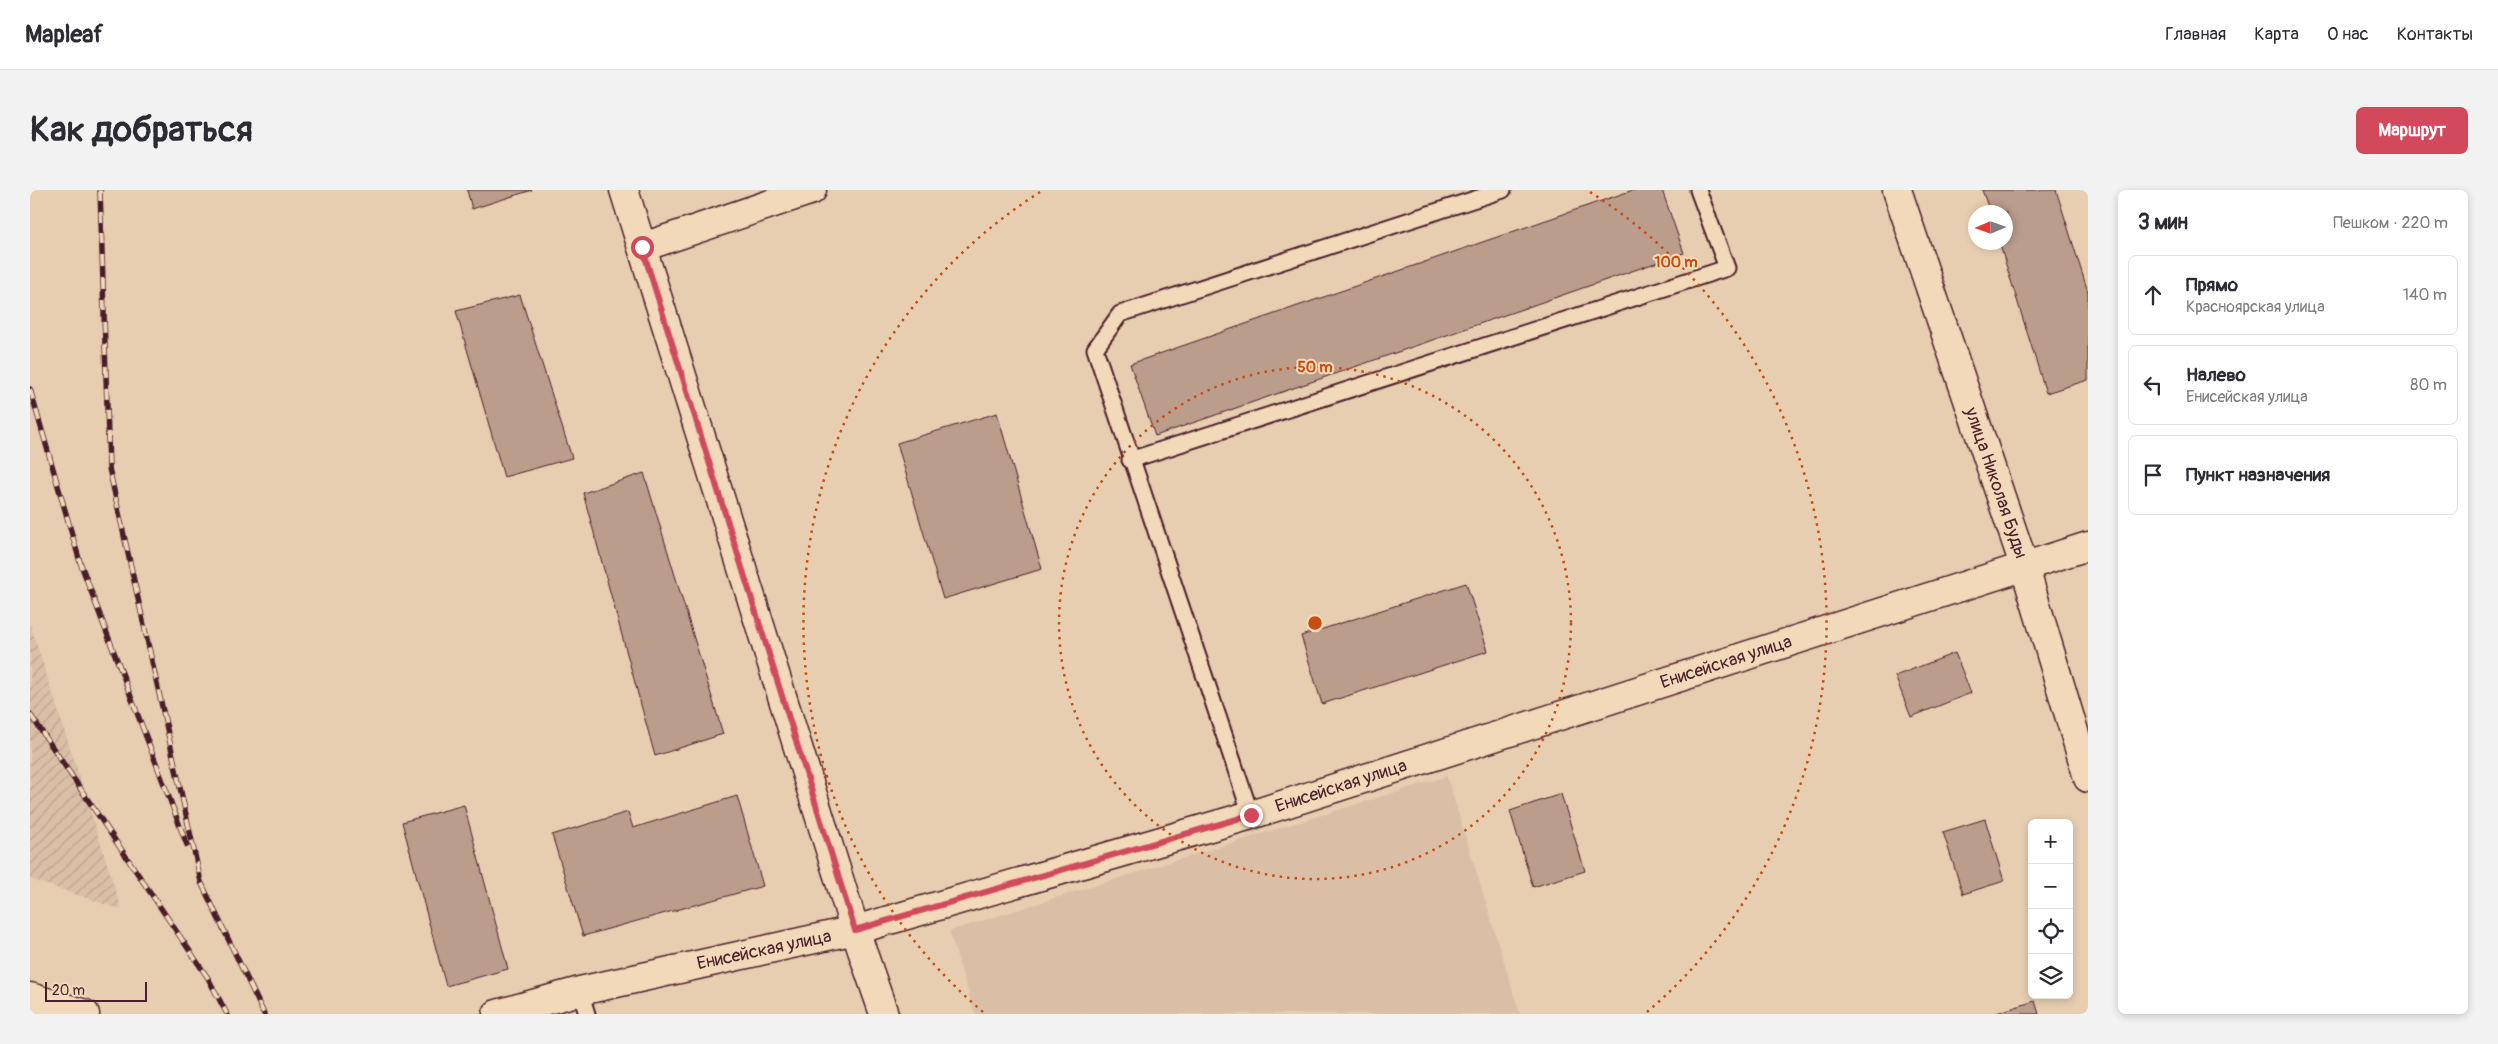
<!DOCTYPE html>
<html lang="ru">
<head>
<meta charset="utf-8">
<style>
  :root { --surface:#fff; --page:#f2f2f3; --text:#2b2b33; --muted:#7c7c81; --line:#e1e1e2; --accent:#d1495b }
  body { margin:0; font-family:Pangolin,sans-serif; background:var(--page); color:var(--text) }
  .controls { position:absolute; right:15px; bottom:15px; display:grid; overflow:hidden; border-radius:8px; box-shadow:0 2px 8px #0003 }
  .controls button { width:45px; height:45px; display:grid; place-items:center; padding:0; border:0; border-bottom:1px solid var(--line); background:var(--surface); color:var(--text); font:25px sans-serif }
  .compass { position:absolute; left:1938px; top:15px; width:45px; height:45px; border-radius:50%; background:var(--surface); box-shadow:0 2px 8px #0003; rotate:268deg }
  .scale { position:absolute; left:15px; bottom:12px; width:102px; box-sizing:border-box; padding-left:5px; border:2px solid #4a1f2b; border-top:0; font-size:14px; line-height:18px; white-space:nowrap; color:#4a1f2b; -webkit-text-stroke:4px #f1d9b9; paint-order:stroke }
  .stop { position:absolute; width:15px; height:15px; margin:-11px; border:4px solid #d1495b; border-radius:50%; background:#fff }
  .stop.end { background:#d1495b; border-color:#fff; box-shadow:0 1px 5px #0008 }
  .list { margin:0; padding:0; list-style:none }
  h2 { display:flex; justify-content:space-between; align-items:center; height:65px; margin:0; padding:0 20px; font-size:21px }
  h2 small { font-size:16px; font-weight:400; color:var(--muted) }
  .list li { display:grid; grid-template-columns:32px 1fr auto; gap:15px; align-items:center; box-sizing:border-box; height:80px; margin:0 10px 10px; padding:0 10px; border:1px solid var(--line); border-radius:8px }
  .list b { display:block; font-size:19px; white-space:nowrap }
  .list p { margin:0; font-size:16px; white-space:nowrap; color:var(--muted) }
  .list em { font-size:16px; font-style:normal; color:var(--muted) }
  .icon { flex:none; width:28px; height:28px; fill:none; stroke:currentColor; stroke-width:2; stroke-linecap:round; stroke-linejoin:round }
  .map { position:relative; flex:none; width:2058px; height:824px; overflow:hidden; border-radius:8px }
  header { display:flex; align-items:center; gap:30px; box-sizing:border-box; height:70px; padding:0 25px; background:var(--surface); border-bottom:1px solid var(--line) }
  header strong { font-size:24px }
  nav { display:flex; gap:28px; margin-inline-start:auto; font-size:18px }
  .intro { display:flex; align-items:center; justify-content:space-between; box-sizing:border-box; height:120px; padding:0 30px }
  h1 { margin:0; font-size:35px }
  .button { padding:12px 22px; border-radius:8px; background:var(--accent); color:#fff; font-size:18px; font-weight:700 }
  main { display:flex; gap:30px; padding:0 30px }
  aside { flex:1; background:var(--surface); border-radius:8px; box-shadow:0 2px 8px #0003 }
  .map>svg:first-child { display:block }
  .built { fill:#dabfa6 }
  .industrial { fill:url(#industrial-furrows) }
  .building { fill:#bb9d8c; stroke:#4a1f2b }
  .lines { fill:none; stroke-linecap:round; stroke-linejoin:round }
  .service-casing { stroke:#4a1f2b; stroke-width:19 }
  .minor-casing { stroke:#4a1f2b; stroke-width:31 }
  .tertiary-casing { stroke:#4a1f2b; stroke-width:31 }
  .service { stroke:#f1d9b9; stroke-width:15 }
  .minor { stroke:#f1d9b9; stroke-width:28 }
  .tertiary { stroke:#f1d9b9; stroke-width:28 }
  .rail-casing { stroke:#4a1f2b; stroke-width:5.5 }
  .rail { stroke:#f1d9b9; stroke-width:4; stroke-dasharray:11; stroke-linecap:butt }
  .route { stroke:#d1495b; stroke-width:6 }
  .ring { fill:none; stroke:#c84d12; stroke-width:2.5; stroke-dasharray:2.5 5 }
  .labels { text-anchor:middle; dominant-baseline:central; stroke-width:4; stroke-linejoin:round; paint-order:stroke }
  .street-label { font-size:18px; fill:#4a1f2b; stroke:#f1d9b9 }
  .centre { fill:#c84d12; stroke:#f1d9b9; stroke-width:2.5 }
  .ring-label { font-size:15px; text-anchor:middle; font-weight:bold; fill:#c84d12; stroke:#f1d9b9; stroke-width:4; stroke-linejoin:round; paint-order:stroke }
</style>
</head>
<body>
<header>
<strong>Mapleaf</strong>
<nav><a>Главная</a><a>Карта</a><a>О нас</a><a>Контакты</a></nav>
</header>
<div class="intro"><h1>Как добраться</h1><a class="button">Маршрут</a></div>
<main>
<div class="map">
<svg width="2058" height="824" viewBox="0 0 2058 824">
  <defs>
    <pattern id="industrial-furrows" width="10" height="10" patternUnits="userSpaceOnUse" patternTransform="scale(1.25)"><rect width="10" height="10" fill="#dabfa6"/><path d="M-1 1l2-2M0 10L10 0M9 11l2-2" fill="none" stroke="#bda48f"/></pattern>
  </defs>
  <rect width="100%" height="100%" fill="#e7ceb1"/>
  <filter id="ink" filterUnits="userSpaceOnUse"><feTurbulence type="fractalNoise" baseFrequency=".02" numOctaves="2"/><feDisplacementMap in="SourceGraphic" scale="10" xChannelSelector="R" yChannelSelector="G"/><feConvolveMatrix kernelMatrix="1 2 1 2 8 2 1 2 1" color-interpolation-filters="sRGB"/></filter>
  <g filter="url(#ink)">
    <polygon class="built" points="1417,586 1490,824 945,824 919,741"/>
    <polygon class="industrial" points="0,433 92,720 0,689"/>
    <g class="building">
      <polygon points="437,0 502,0 442,19"/>
      <polygon points="1603,0 1632,0 1654,63 1125,246 1100,174"/>
      <polygon points="1952,0 2026,0 2058,102 2058,190 2016,203 1969,52 1976,52 1976,22 1960,22"/>
      <polygon points="490,105 542,268 474,287 426,121"/>
      <polygon points="967,223 1012,379 913,409 867,253"/>
      <polygon points="614,283 693,544 625,566 553,303"/>
      <polygon points="1436,393 1458,461 1292,514 1271,446"/>
      <polygon points="1925,463 1941,503 1881,527 1865,486"/>
      <polygon points="1531,604 1555,681 1503,697 1480,621"/>
      <polygon points="707,606 733,696 553,746 522,645 598,622 603,638"/>
      <polygon points="434,615 478,779 416,796 372,632"/>
      <polygon points="1955,629 1974,691 1933,704 1913,642"/>
      <polygon points="2005,811 2009,824 1963,824"/>
    </g>
    <g class="lines">
      <g class="service-casing">
        <g id="service">
          <polyline points="1100,270 1697,78 1668,0"/>
          <polyline points="1221,625 1065,159 1090,124 1473,0"/>
          <polyline points="550,801 557,824"/>
        </g>
      </g>
      <g class="minor-casing">
        <g id="minor">
          <polyline points="594,0 825,740 854,824"/>
          <polyline points="613,57 782,0"/>
          <polyline points="0,807 55,824"/>
          <polyline points="467,824 550,801 825,740 1221,625 2058,356"/>
        </g>
      </g>
      <g class="tertiary-casing">
        <polyline id="tertiary" points="1867,0 1994,375 2058,588"/>
      </g>
      <use href="#service" class="service"/>
      <use href="#minor" class="minor"/>
      <use href="#tertiary" class="tertiary"/>
      <g class="rail-casing">
        <g id="rail">
          <polyline points="70,0 79,278 171,692 234,824"/>
          <polyline points="0,199 50,372 157,655"/>
          <polyline points="0,524 178,788 197,824"/>
        </g>
      </g>
      <use href="#rail" class="rail"/>
    </g>
  </g>
  <g class="lines" filter="url(#ink)">
    <polyline class="route" points="612,57 825,740 1221,625"/>
  </g>
  <g class="ring">
    <circle cx="1285" cy="433" r="256"/>
    <path d="M953 822A511 511 0 0 1 1010 2M1560 2A511 511 0 0 1 1617 822"/>
  </g>
  <g class="labels">
    <g class="street-label">
      <text transform="translate(1966 293) rotate(71)">улица Николая Буды</text>
      <text transform="translate(1696 472) rotate(-18)">Енисейская улица</text>
      <text transform="translate(1311 596) rotate(-18)">Енисейская улица</text>
      <text transform="translate(734 760) rotate(-12)">Енисейская улица</text>
    </g>
  </g>
  <circle cx="1285" cy="433" r="8" class="centre"/>
  <g class="ring-label">
    <text x="1646" y="77">100 m</text>
    <text x="1285" y="182">50 m</text>
  </g>
</svg>
<div class="controls">
<button>+</button>
<button>−</button>
<button><svg class="icon" aria-label="locate" viewBox="0 0 24 24"><circle cx="12" cy="12" r="6"/><path d="M12 2v4M12 18v4M2 12h4M18 12h4"/></svg></button>
<button><svg class="icon" aria-label="layers" viewBox="0 0 24 24"><path d="M12 4l9 5-9 5-9-5zM3 14l9 5 9-5"/></svg></button>
</div>
<svg class="compass" viewBox="-18 -18 36 36"><path d="M0-13l5 13h-10z" fill="#e53935"/><path d="M0 13l5-13h-10z" fill="#7c7c81"/></svg>
<div class="scale">20 m</div>
<div class="stop" style="left:612px;top:57px"></div>
<div class="stop end" style="left:1221px;top:625px"></div>
</div>
<aside>
<h2>3 мин<small>Пешком · 220 m</small></h2>
<ul class="list">
<li><svg class="icon" aria-label="ahead" viewBox="0 0 24 24"><path d="M12 20V5M6 11l6-6 6 6"/></svg><div><b>Прямо</b><p>Красноярская улица</p></div><em>140 m</em></li>
<li><svg class="icon" aria-label="left" viewBox="0 0 24 24"><path d="M17 20v-9H6M10 6l-5 5 5 5"/></svg><div><b>Налево</b><p>Енисейская улица</p></div><em>80 m</em></li>
<li><svg class="icon" aria-label="arrive" viewBox="0 0 24 24"><path d="M6 21V4h12l-3 4 3 4H6"/></svg><div><b>Пункт назначения</b></div></li>
</ul>
</aside>
</main>
</body>
</html>
